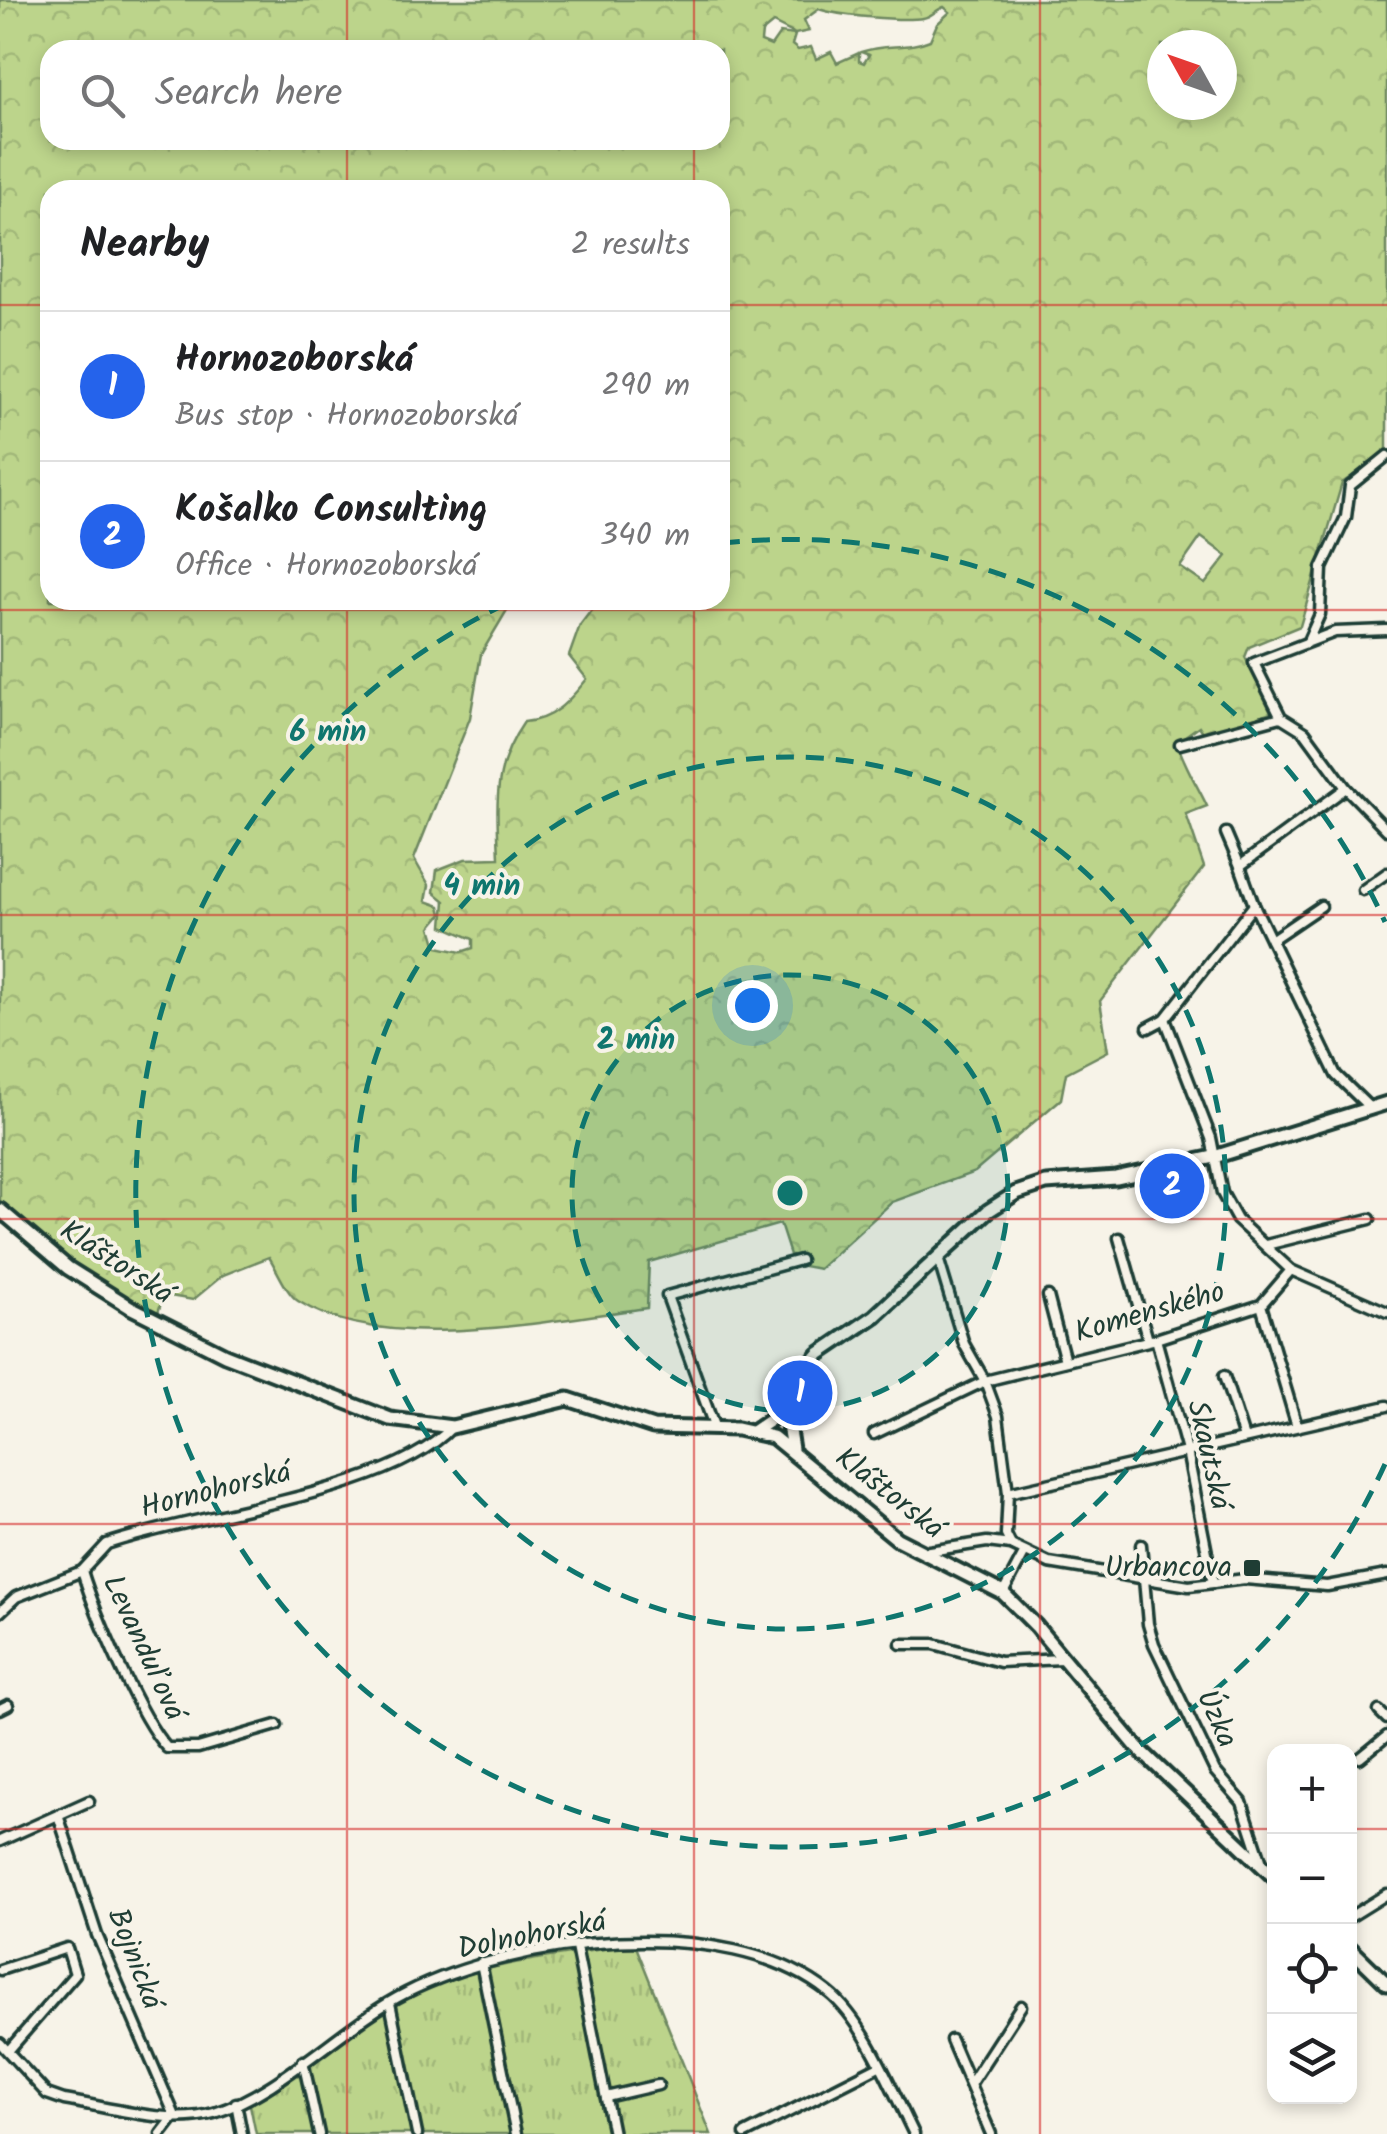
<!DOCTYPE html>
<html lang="en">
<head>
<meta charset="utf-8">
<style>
  :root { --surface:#fff; --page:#f2f2f2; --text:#202124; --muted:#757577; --line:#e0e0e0; --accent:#2563eb }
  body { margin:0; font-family:Kalam,sans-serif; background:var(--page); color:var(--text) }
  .controls { position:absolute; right:30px; bottom:30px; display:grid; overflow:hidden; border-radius:20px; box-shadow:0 5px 15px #0003 }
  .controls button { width:90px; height:90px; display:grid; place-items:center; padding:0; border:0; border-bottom:2px solid var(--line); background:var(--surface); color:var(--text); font:50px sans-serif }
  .compass { position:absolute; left:1147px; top:30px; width:90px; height:90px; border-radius:50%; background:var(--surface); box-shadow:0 5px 15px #0003; rotate:310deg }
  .you { position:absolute; left:752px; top:1005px; width:35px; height:35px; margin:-25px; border:8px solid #fff; border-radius:50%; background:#1a73e8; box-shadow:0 0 0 15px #1a73e833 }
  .badge { display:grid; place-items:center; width:65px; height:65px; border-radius:50%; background:var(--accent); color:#fff; font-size:32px; font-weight:700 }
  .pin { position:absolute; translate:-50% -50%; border:5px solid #fff; box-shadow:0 2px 10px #0006 }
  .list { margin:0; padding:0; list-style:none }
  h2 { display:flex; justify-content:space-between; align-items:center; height:130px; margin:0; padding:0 40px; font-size:42px }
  h2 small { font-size:32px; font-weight:400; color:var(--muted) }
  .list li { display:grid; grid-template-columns:65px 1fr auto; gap:30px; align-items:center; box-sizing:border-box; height:150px; padding:0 40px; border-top:2px solid var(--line) }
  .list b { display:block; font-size:38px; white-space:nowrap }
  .list p { margin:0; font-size:32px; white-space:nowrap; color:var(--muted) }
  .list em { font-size:32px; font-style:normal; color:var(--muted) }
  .icon { flex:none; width:55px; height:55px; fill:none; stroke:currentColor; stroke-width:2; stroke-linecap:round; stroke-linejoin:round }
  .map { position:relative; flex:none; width:1387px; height:2134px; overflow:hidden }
  .search { position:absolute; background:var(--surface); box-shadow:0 5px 15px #0003; left:40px; top:40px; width:690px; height:110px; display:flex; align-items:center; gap:25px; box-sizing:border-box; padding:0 35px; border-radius:30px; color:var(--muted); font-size:38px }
  .panel { position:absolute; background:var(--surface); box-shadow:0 5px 15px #0003; left:40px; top:180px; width:690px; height:430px; border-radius:30px }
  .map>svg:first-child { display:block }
  .grass { fill:url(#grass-tufts); stroke:#6e8860; stroke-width:2.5 }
  .forest { fill:url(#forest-crowns); stroke:#6e8860; stroke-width:2.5; fill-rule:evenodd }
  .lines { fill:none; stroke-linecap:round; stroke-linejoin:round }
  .street-casing { stroke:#1f3d34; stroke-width:15 }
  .secondary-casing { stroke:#1f3d34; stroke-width:19 }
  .street { stroke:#f7f3e8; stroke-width:8 }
  .secondary { stroke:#f7f3e8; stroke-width:11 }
  .grid { fill:none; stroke:#d62828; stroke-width:2.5; stroke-opacity:0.55 }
  .ring { fill:none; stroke:#0f766e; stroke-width:5; stroke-dasharray:18 12 }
  .poi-dot { fill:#1f3d34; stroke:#f7f3e8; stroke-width:4 }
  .labels { text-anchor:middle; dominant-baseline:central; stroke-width:8; stroke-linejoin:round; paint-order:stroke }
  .street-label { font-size:30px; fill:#1f3d34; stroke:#f7f3e8 }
  .poi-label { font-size:30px; fill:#1f3d34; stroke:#f7f3e8; text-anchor:end }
  .centre { fill:#0f766e; stroke:#f7f3e8; stroke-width:5 }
  .ring-label { font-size:30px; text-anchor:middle; font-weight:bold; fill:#0f766e; stroke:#f7f3e8; stroke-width:8; stroke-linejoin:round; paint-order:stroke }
</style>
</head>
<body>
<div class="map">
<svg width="1387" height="2134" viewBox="0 0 1387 2134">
  <defs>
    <pattern id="grass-tufts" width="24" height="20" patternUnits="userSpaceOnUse" patternTransform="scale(2.5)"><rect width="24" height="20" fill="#bcd48b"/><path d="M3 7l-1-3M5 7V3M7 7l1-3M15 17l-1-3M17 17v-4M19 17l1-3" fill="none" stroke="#a1b779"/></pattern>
    <pattern id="forest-crowns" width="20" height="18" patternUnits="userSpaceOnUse" patternTransform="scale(2.5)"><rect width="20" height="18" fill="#bcd48b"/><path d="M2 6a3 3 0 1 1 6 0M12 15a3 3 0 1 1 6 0" fill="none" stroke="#a1b779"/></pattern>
  </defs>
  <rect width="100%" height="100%" fill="#f7f3e8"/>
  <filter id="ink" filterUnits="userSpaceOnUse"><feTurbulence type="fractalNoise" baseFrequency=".01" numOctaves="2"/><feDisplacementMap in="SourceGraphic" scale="20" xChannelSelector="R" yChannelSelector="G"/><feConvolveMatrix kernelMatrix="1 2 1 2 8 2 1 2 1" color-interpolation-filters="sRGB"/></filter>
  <g filter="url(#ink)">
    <path class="grass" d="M635,1944L711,2134H256L249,2100C310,2061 372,2010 439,1984C500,1960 571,1955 635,1944Z"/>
    <path class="forest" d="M0,0H1387V452L1342,483L1300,626L1249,647L1245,657L1271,712L1205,735L1199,726L1177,742C1184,765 1196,783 1207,806L1186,814L1204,867L1100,1001L1108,1051L1066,1073L1061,1099L975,1172L892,1202L819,1269L803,1266L800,1255H790L780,1224L649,1262L647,1308C552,1320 383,1356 298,1301C286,1293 277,1269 269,1257L223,1275L193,1300L164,1295L157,1315L98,1284L7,1215L0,1207ZM944,7L950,12L937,24L930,40C906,50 885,43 861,52L869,55L864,63L859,61V53L837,63L831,52L816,59L811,47L798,50L792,45L795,35L780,33L771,46L761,42L762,32L773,23L795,34L809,31L804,20L819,9C838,16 902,21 923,18C931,17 936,10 944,7ZM1162,45H1222V105H1162ZM50,50H720V140H50ZM50,190H720V600H599L580,625L569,656L587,679C569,701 553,720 524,722C492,768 497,804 499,858L465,859L437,870L434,892L445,901L443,926L473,939V948L461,952L437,947L431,927L442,914L440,906L426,901L429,885L414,859L470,718L481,654L513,600H50ZM1201,537L1227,556L1205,584L1180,567Z"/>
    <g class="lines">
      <g class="street-casing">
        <g id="street">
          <polyline points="1387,630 1335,632 1254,663 1281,717 1305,732 1346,788 1387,830"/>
          <polyline points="1308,641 1320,614 1322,568 1346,517 1350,486 1387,456"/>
          <polyline points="1180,744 1281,717"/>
          <polyline points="1346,788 1240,866 1254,905 1336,1075 1371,1109"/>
          <polyline points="1226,833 1240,866"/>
          <polyline points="1363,890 1387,873"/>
          <polyline points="1254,905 1165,1019 1211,1138 1222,1193 1237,1220 1291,1270 1387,1312"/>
          <polyline points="1271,940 1321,906"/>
          <polyline points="1148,1028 1165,1019"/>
          <polyline points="1119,1238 1148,1340"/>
          <polyline points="1266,1245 1370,1219"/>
          <polyline points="938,1258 964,1344 985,1381 998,1416 1008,1493 1006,1535 1011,1545"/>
          <polyline points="1048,1296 1065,1361"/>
          <polyline points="1261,1305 1297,1426"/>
          <polyline points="1156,1339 1187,1451 1213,1583"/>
          <polyline points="1224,1376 1244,1438"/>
          <polyline points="715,1429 667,1296 800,1260"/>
          <polyline points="874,1434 985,1381 1156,1339 1261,1305 1291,1270"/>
          <polyline points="1008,1493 1387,1406"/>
          <polyline points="1141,1545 1148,1624 1154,1644 1215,1771 1242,1802 1262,1863"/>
          <polyline points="923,1552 987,1542 1011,1545 1049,1563 1189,1586 1245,1579 1327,1586 1387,1575"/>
          <path d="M82,1571C95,1613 139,1718 167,1748H198L277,1725"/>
          <polyline points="1003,1593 1025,1552"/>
          <path d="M0,1612L16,1597L82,1571L107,1544C196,1513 390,1494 452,1427"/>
          <polyline points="901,1644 934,1644 1000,1662 1062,1659"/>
          <polyline points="0,1709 8,1705"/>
          <polyline points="1379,1711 1387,1719"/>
          <polyline points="1360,1758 1387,1736"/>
          <polyline points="58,1815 97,1935 175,2116 161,2134"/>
          <polyline points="0,1841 89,1801"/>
          <polyline points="1350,1917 1387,1894"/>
          <polyline points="576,1947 613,2134"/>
          <polyline points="481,1963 516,2134"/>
          <polyline points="0,1970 67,1948 75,1974 9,2050"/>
          <polyline points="390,2003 417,2134"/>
          <polyline points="951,2040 991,2134"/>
          <path d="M0,2043L47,2094L64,2100C109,2107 169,2126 214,2113C280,2093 344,2024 406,1993C515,1938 726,1911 828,1992C865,2021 893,2092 914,2134"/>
          <polyline points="303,2061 319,2134"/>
          <polyline points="971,2083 1021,2006"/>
          <polyline points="606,2097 658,2085"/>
          <polyline points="236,2103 242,2134"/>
          <polyline points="745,2134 879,2066"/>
        </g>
      </g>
      <g class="secondary-casing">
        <g id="secondary">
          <polyline points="0,1210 68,1268 130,1307 225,1355 390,1419 452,1427 568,1399 653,1427 737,1429 773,1437 897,1539 1003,1593 1036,1626 1137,1747 1274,1877"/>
          <polyline points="785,1406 792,1449"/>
          <polyline points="754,1431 779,1414 796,1381 819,1354 875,1316 988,1211 1016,1193 1046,1183 1116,1178 1214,1157 1387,1103"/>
          <polyline points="1350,1948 1387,1984"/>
        </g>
      </g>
      <use href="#street" class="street"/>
      <use href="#secondary" class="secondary"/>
    </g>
  </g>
  <path class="grid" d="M347,0V50M694,0V50M1040,0V2134M347,140V190M694,140V190M0,305H50M720,305H1387M347,600V2134M694,600V2134M0,610H1387M0,915H1387M0,1219H1387M0,1524H1387M0,1829H1274M1350,1829H1387"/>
  <circle cx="790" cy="1193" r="218" fill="#0f766e" fill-opacity=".12"/>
  <g class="ring">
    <circle cx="790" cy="1193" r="218"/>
    <circle cx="790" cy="1193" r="436"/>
    <path d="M1385 1464A654 654 0 1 1 514 600M722 543A654 654 0 0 1 1385 922"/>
  </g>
  <rect class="poi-dot" x="1242" y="1558" width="20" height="20" rx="5"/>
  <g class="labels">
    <g class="street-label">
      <text transform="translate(116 1263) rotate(33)">Kláštorská</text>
      <text transform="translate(1150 1313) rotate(-16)">Komenského</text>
      <text transform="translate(1208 1455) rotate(77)">Skautská</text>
      <text transform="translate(216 1491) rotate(-14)">Hornohorská</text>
      <text transform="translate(889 1494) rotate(38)">Kláštorská</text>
      <text transform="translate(143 1648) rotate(65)">Levanduľová</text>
      <text transform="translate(1216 1719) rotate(66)">Úzka</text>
      <text transform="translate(532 1936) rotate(-11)">Dolnohorská</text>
      <text transform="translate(134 1959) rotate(69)">Bojnická</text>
    </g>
    <g class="poi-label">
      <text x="1232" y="1568">Urbancova</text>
    </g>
  </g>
  <circle cx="790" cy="1193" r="15" class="centre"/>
  <g class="ring-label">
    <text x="328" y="741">6 min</text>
    <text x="482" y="895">4 min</text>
    <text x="636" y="1049">2 min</text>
  </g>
</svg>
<div class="controls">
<button>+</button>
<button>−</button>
<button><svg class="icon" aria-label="locate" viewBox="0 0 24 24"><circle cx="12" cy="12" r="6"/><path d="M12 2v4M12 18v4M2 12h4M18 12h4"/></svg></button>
<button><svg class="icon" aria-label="layers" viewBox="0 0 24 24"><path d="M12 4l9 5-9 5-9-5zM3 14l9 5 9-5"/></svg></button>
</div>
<svg class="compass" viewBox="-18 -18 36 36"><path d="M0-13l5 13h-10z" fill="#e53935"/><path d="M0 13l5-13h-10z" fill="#757577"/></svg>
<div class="you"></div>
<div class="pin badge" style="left:800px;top:1393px">1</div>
<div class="pin badge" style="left:1172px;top:1186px">2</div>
<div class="search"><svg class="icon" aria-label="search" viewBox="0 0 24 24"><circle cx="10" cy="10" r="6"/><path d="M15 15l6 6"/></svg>Search here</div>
<section class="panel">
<h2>Nearby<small>2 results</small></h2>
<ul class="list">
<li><span class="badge">1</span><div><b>Hornozoborská</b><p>Bus stop · Hornozoborská</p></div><em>290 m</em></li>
<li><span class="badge">2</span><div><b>Košalko Consulting</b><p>Office · Hornozoborská</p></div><em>340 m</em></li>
</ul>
</section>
</div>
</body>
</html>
